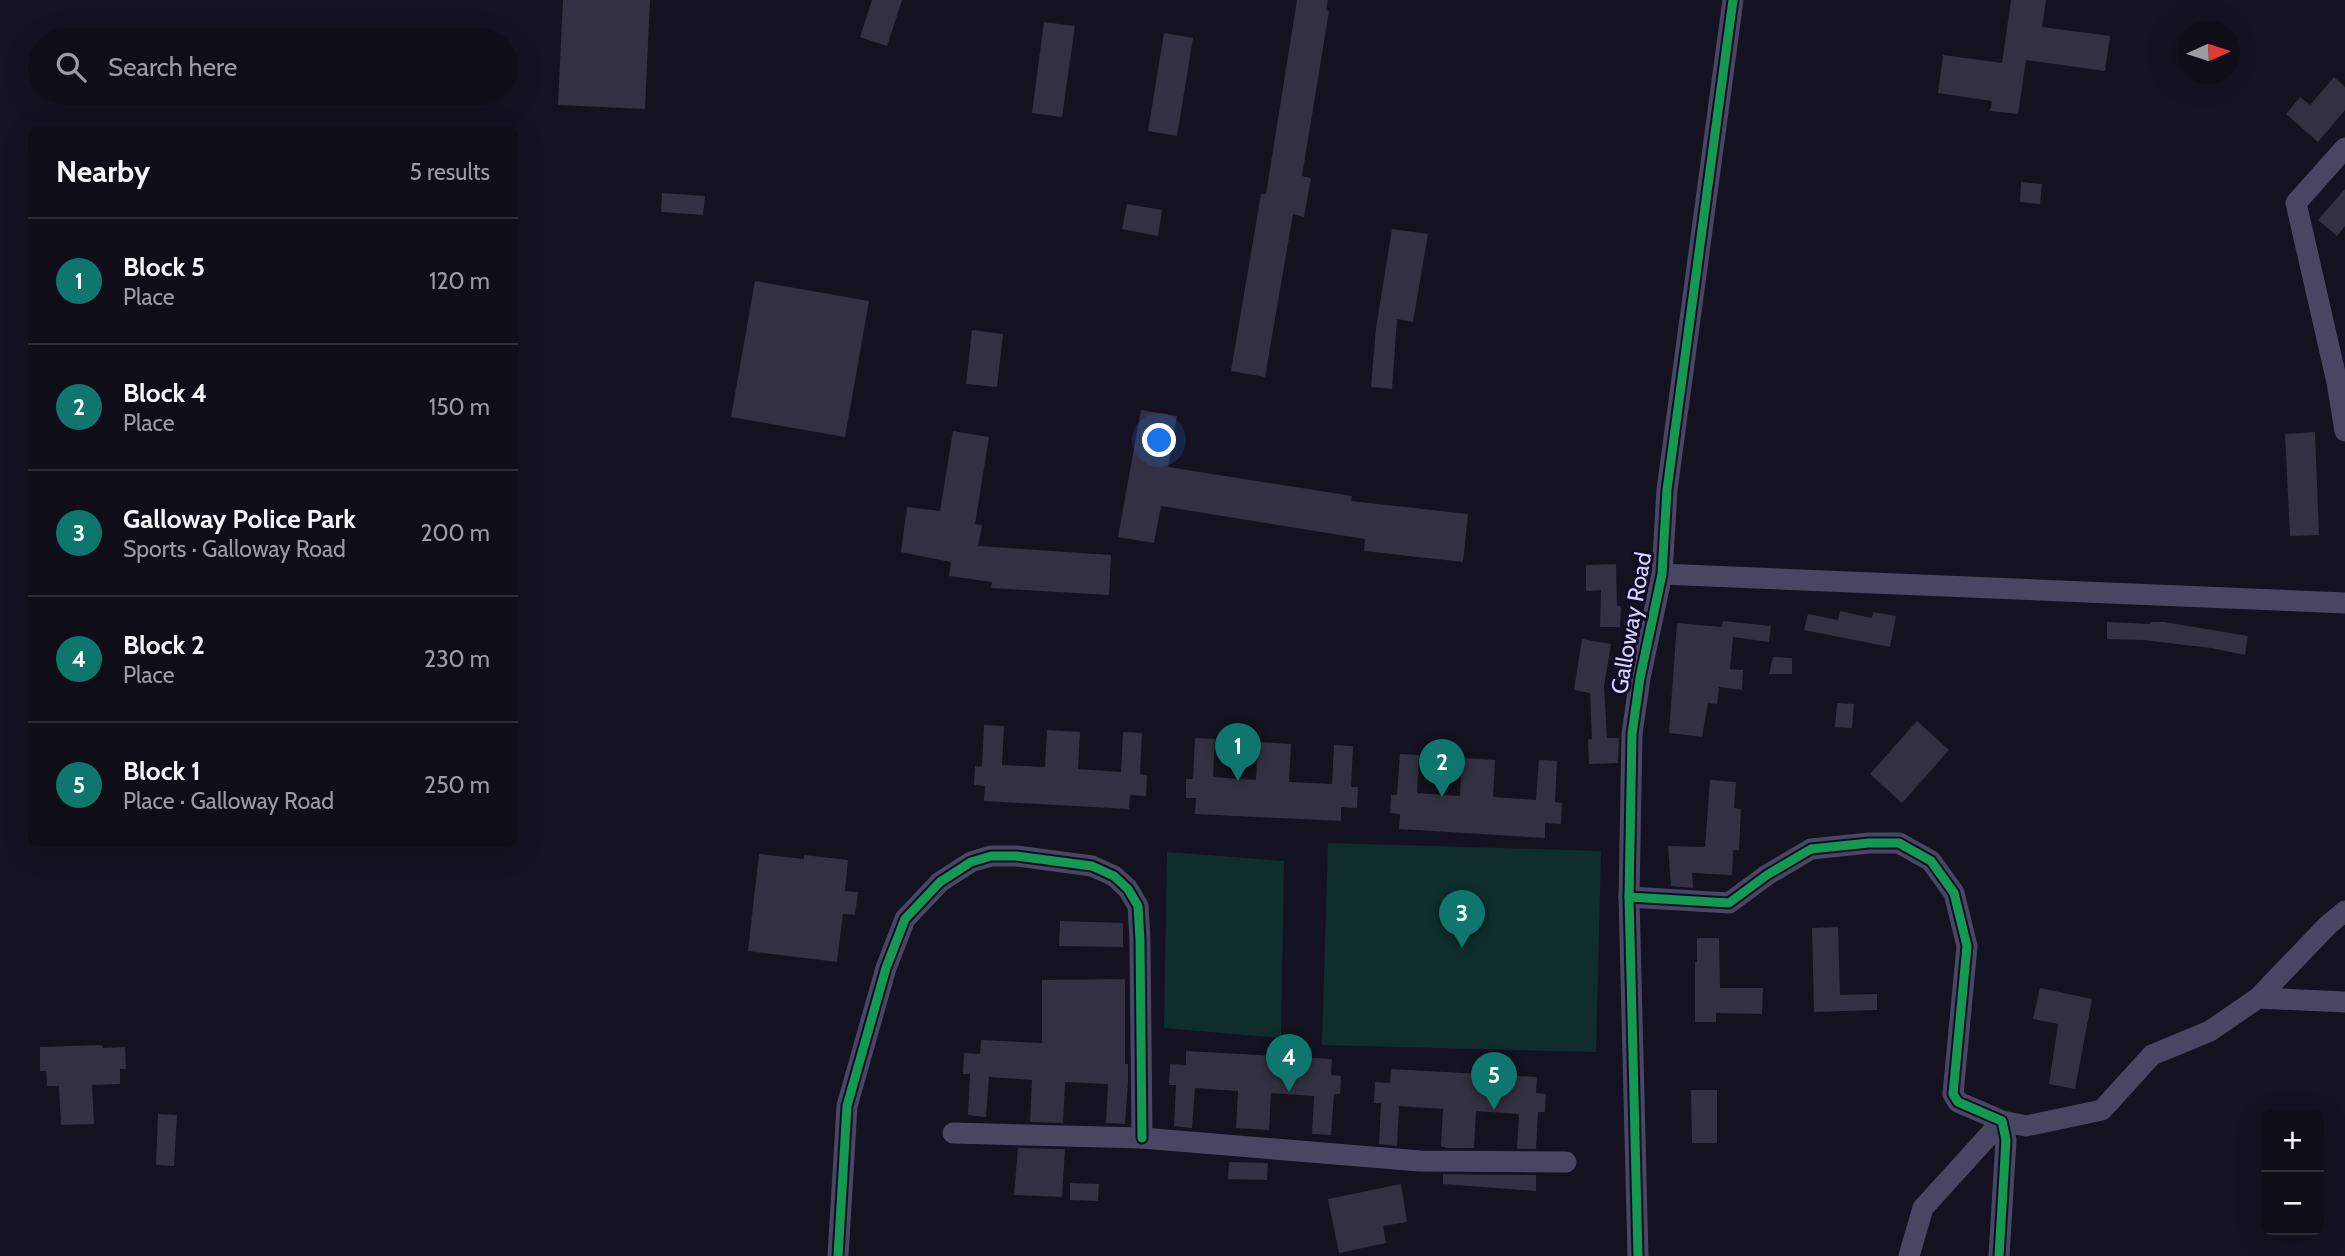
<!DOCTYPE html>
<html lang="en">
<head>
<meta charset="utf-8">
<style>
  :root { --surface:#0f0e18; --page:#1d1c25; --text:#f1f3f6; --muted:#9b9ca2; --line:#2f2e37; --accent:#0f766e }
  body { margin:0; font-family:Cabin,sans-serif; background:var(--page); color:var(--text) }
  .controls { position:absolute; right:21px; bottom:21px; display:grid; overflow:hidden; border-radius:10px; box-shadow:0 7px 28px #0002 }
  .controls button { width:63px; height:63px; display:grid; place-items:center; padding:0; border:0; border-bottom:2px solid var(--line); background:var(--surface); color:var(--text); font:35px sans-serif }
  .compass { position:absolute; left:2177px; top:21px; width:63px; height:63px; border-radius:50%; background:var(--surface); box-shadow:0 7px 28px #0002; rotate:87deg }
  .you { position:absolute; left:1160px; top:441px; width:24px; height:24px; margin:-18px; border:5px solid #fff; border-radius:50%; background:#1a73e8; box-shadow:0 0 0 10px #1a73e833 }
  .badge { display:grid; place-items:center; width:46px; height:46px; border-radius:50%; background:var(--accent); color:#fff; font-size:23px; font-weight:700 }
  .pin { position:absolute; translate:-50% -58px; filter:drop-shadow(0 2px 4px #0008) }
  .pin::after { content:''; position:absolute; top:37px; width:24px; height:21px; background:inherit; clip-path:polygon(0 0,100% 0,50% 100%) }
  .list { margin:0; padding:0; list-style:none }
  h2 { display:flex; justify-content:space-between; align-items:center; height:91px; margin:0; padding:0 28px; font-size:30px }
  h2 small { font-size:23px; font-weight:400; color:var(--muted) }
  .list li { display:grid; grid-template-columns:46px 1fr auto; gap:21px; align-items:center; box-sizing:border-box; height:126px; padding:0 28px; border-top:2px solid var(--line) }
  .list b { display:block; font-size:26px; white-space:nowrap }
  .list p { margin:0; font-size:23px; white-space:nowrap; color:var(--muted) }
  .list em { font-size:23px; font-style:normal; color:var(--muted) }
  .icon { flex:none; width:38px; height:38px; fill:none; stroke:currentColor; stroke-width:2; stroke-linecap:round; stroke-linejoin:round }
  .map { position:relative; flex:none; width:2345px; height:1256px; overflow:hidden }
  .search { position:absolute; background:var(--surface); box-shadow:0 7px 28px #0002; left:28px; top:28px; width:490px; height:77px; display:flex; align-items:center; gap:18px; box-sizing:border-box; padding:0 24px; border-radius:38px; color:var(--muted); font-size:26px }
  .panel { position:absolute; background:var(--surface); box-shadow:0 7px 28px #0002; left:28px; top:126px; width:490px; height:721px; border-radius:10px }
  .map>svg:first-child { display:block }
  .green { fill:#102d2e }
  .building { fill:#333043 }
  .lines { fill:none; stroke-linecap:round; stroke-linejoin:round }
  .street { stroke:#484662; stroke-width:21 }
  .cycleway-casing { stroke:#110c26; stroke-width:13 }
  .cycleway { stroke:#139951; stroke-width:9 }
  .labels { text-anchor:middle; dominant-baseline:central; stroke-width:6; stroke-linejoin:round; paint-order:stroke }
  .street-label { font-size:23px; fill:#d8d2ff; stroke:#110c26 }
</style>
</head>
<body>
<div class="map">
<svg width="2345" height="1256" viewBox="0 0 2345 1256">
  <rect width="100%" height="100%" fill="#141220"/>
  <g class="green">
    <polygon points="1328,843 1601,851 1596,1052 1322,1045"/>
    <polygon points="1167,852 1284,861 1281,1038 1164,1028"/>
  </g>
  <g class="building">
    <polygon points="563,0 650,0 645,109 558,105"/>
    <polygon points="872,0 902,0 887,46 860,37"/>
    <polygon points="1297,0 1328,0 1326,10 1329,11 1302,176 1311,178 1304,217 1293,214 1265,377 1231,371 1261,194 1266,194"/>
    <polygon points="2011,0 2046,0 2042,27 2110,36 2105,71 2026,60 2018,114 1990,111 1992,101 1938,93 1943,55 2002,63"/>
    <polygon points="1044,22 1075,26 1062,117 1032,113"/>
    <polygon points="1164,33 1193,38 1177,136 1148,131"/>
    <polygon points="2334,77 2345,87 2345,110 2318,142 2286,114 2300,97 2310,105"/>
    <polygon points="2021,182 2042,184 2040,204 2020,202"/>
    <polygon points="2345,189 2345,226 2337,236 2318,220"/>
    <polygon points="662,193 705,196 703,215 661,212"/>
    <polygon points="1127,204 1162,210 1158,236 1122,229"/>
    <polygon points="1392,229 1428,234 1413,322 1397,319 1392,389 1371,387 1376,328"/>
    <polygon points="755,281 869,301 845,437 731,417"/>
    <polygon points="972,330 1003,334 997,387 966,384"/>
    <polygon points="1141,410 1177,416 1168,467 1352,496 1351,501 1468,514 1463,562 1364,551 1365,539 1161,506 1154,543 1118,537"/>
    <polygon points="953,431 989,437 975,524 982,525 978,546 1111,555 1109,595 991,588 992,582 949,576 951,562 901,552 907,507 940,511"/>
    <polygon points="2315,432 2319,535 2290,536 2285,434"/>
    <polygon points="1616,564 1617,606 1621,606 1620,627 1600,627 1601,590 1586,591 1586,565"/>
    <polygon points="1840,611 1872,618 1873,612 1896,616 1890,647 1804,630 1808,614 1838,620"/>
    <polygon points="1723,621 1771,626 1769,642 1733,637 1730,669 1743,670 1742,690 1719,687 1717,704 1708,703 1702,737 1669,733 1677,623 1722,627"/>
    <polygon points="2107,622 2150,624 2150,622 2164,622 2248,636 2245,655 2211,648 2143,640 2107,639"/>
    <polygon points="1582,639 1611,644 1604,686 1607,738 1619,738 1618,763 1589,764 1588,739 1592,739 1590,693 1574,690"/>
    <polygon points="1773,657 1792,658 1792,674 1769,674"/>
    <polygon points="1837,703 1854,704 1852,728 1835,727"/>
    <polygon points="1917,721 1949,750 1902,803 1870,774"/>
    <polygon points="984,725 1004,726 1002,765 1045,767 1047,730 1080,732 1078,769 1121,772 1123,732 1142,733 1140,774 1147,775 1146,796 1130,795 1129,809 984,801 985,786 974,785 975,766 982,767"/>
    <polygon points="1195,738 1215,739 1213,777 1256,780 1258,742 1291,744 1289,782 1332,784 1334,745 1353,746 1351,787 1358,787 1357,808 1341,807 1341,821 1195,814 1196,798 1186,798 1186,779 1193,779"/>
    <polygon points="1400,754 1419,755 1417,793 1460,796 1462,758 1495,760 1493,797 1536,800 1539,760 1557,761 1555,802 1562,803 1561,824 1545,823 1545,838 1399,829 1400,814 1390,813 1391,795 1397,795"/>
    <polygon points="1710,780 1736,782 1734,808 1741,809 1739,850 1733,850 1732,875 1692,873 1693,888 1671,886 1668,846 1705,847"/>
    <polygon points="759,854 804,859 804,855 848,860 845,891 858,892 855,915 843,914 837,962 748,951"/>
    <polygon points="1060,921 1123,923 1123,947 1059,946"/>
    <polygon points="1838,927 1840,995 1877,994 1877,1010 1814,1012 1812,928"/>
    <polygon points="1697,938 1719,938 1720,988 1763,988 1762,1014 1716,1013 1716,1022 1695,1022 1695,962 1697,962"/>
    <polygon points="1125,979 1125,1064 1128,1064 1128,1082 1125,1124 1106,1123 1108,1084 1065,1082 1063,1123 1030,1122 1032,1080 989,1077 986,1117 968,1115 970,1074 963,1074 964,1053 980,1054 981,1040 1042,1043 1042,980"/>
    <polygon points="2040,988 2092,999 2075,1089 2049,1084 2058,1024 2033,1019"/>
    <polygon points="102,1045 103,1048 125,1047 126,1069 120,1069 120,1084 92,1085 94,1124 61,1125 59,1086 47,1086 46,1071 40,1071 40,1047"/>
    <polygon points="1186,1051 1332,1059 1331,1075 1341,1076 1340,1094 1334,1094 1331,1135 1312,1134 1314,1096 1271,1093 1269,1130 1236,1128 1238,1091 1195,1088 1192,1128 1174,1126 1176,1085 1169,1085 1170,1064 1186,1065"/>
    <polygon points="1391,1069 1537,1077 1536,1093 1546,1094 1545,1112 1538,1112 1536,1149 1517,1149 1519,1114 1476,1111 1474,1148 1447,1148 1441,1146 1443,1109 1399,1106 1397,1146 1379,1144 1381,1103 1374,1103 1375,1082 1390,1083"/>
    <polygon points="1691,1090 1717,1090 1717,1143 1692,1143"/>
    <polygon points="158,1114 177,1115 174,1166 156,1165"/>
    <polygon points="1018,1148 1065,1149 1062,1197 1014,1195"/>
    <polygon points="1229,1162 1268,1163 1267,1180 1228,1179"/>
    <polygon points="1443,1174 1536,1175 1536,1191 1443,1184"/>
    <polygon points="1070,1183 1099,1184 1098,1201 1070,1200"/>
    <polygon points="1401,1184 1407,1222 1383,1226 1386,1243 1339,1253 1328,1199"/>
  </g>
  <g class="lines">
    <g class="street">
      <polyline points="2345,148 2296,203 2337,382 2345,431"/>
      <polyline points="1662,574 2345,603"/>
      <polyline points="1629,897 1729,903 1767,875 1811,849 1869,843 1899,843 1931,861 1954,893 1967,946 1953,1094 1958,1102 2002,1121 2006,1140 1999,1256"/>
      <polyline points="2258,998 2345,1002"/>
      <polyline points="953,1133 1142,1138 1420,1161 1566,1162"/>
      <polyline points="838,1256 847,1106 886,968 905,919 940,882 971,862 991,856 1016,856 1092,866 1114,876 1128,889 1138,906 1140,940 1142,1138"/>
      <polyline points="1638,1256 1629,897 1632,734 1640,678 1662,574 1667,490 1733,0"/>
      <polyline points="1909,1256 1923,1208 2002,1121 2026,1126 2102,1110 2152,1055 2210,1031 2258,998 2328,925 2345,911"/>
    </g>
    <g class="cycleway-casing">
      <g id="cycleway">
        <polyline points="1629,897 1729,903 1767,875 1811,849 1869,843 1899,843 1931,861 1954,893 1967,946 1953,1094 1958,1102 2002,1121 2006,1140 1999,1256"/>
        <polyline points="838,1256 847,1106 886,968 905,919 940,882 971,862 991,856 1016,856 1092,866 1114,876 1128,889 1138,906 1140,940 1142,1138"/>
        <polyline points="1638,1256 1629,897 1632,734 1640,678 1662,574 1667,490 1733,0"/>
      </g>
    </g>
    <use href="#cycleway" class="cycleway"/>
  </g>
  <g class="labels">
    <g class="street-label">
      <text transform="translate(1631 623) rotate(-80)">Galloway Road</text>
    </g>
  </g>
</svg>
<div class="controls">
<button>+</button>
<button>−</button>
</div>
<svg class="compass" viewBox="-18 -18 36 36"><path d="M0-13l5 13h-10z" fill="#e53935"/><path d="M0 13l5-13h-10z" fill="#9b9ca2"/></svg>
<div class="you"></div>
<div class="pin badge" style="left:1238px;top:781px">1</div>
<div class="pin badge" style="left:1442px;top:797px">2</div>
<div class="pin badge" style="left:1462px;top:948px">3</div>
<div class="pin badge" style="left:1289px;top:1092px">4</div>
<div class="pin badge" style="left:1494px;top:1110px">5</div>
<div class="search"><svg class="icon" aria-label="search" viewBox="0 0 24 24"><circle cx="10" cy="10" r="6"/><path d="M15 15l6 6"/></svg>Search here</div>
<section class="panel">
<h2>Nearby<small>5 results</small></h2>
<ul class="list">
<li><span class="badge">1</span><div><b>Block 5</b><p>Place</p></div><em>120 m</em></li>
<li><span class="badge">2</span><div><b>Block 4</b><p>Place</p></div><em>150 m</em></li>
<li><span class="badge">3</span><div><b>Galloway Police Park</b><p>Sports · Galloway Road</p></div><em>200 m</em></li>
<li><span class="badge">4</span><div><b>Block 2</b><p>Place</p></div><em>230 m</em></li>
<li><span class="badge">5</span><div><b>Block 1</b><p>Place · Galloway Road</p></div><em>250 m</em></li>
</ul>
</section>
</div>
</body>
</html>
